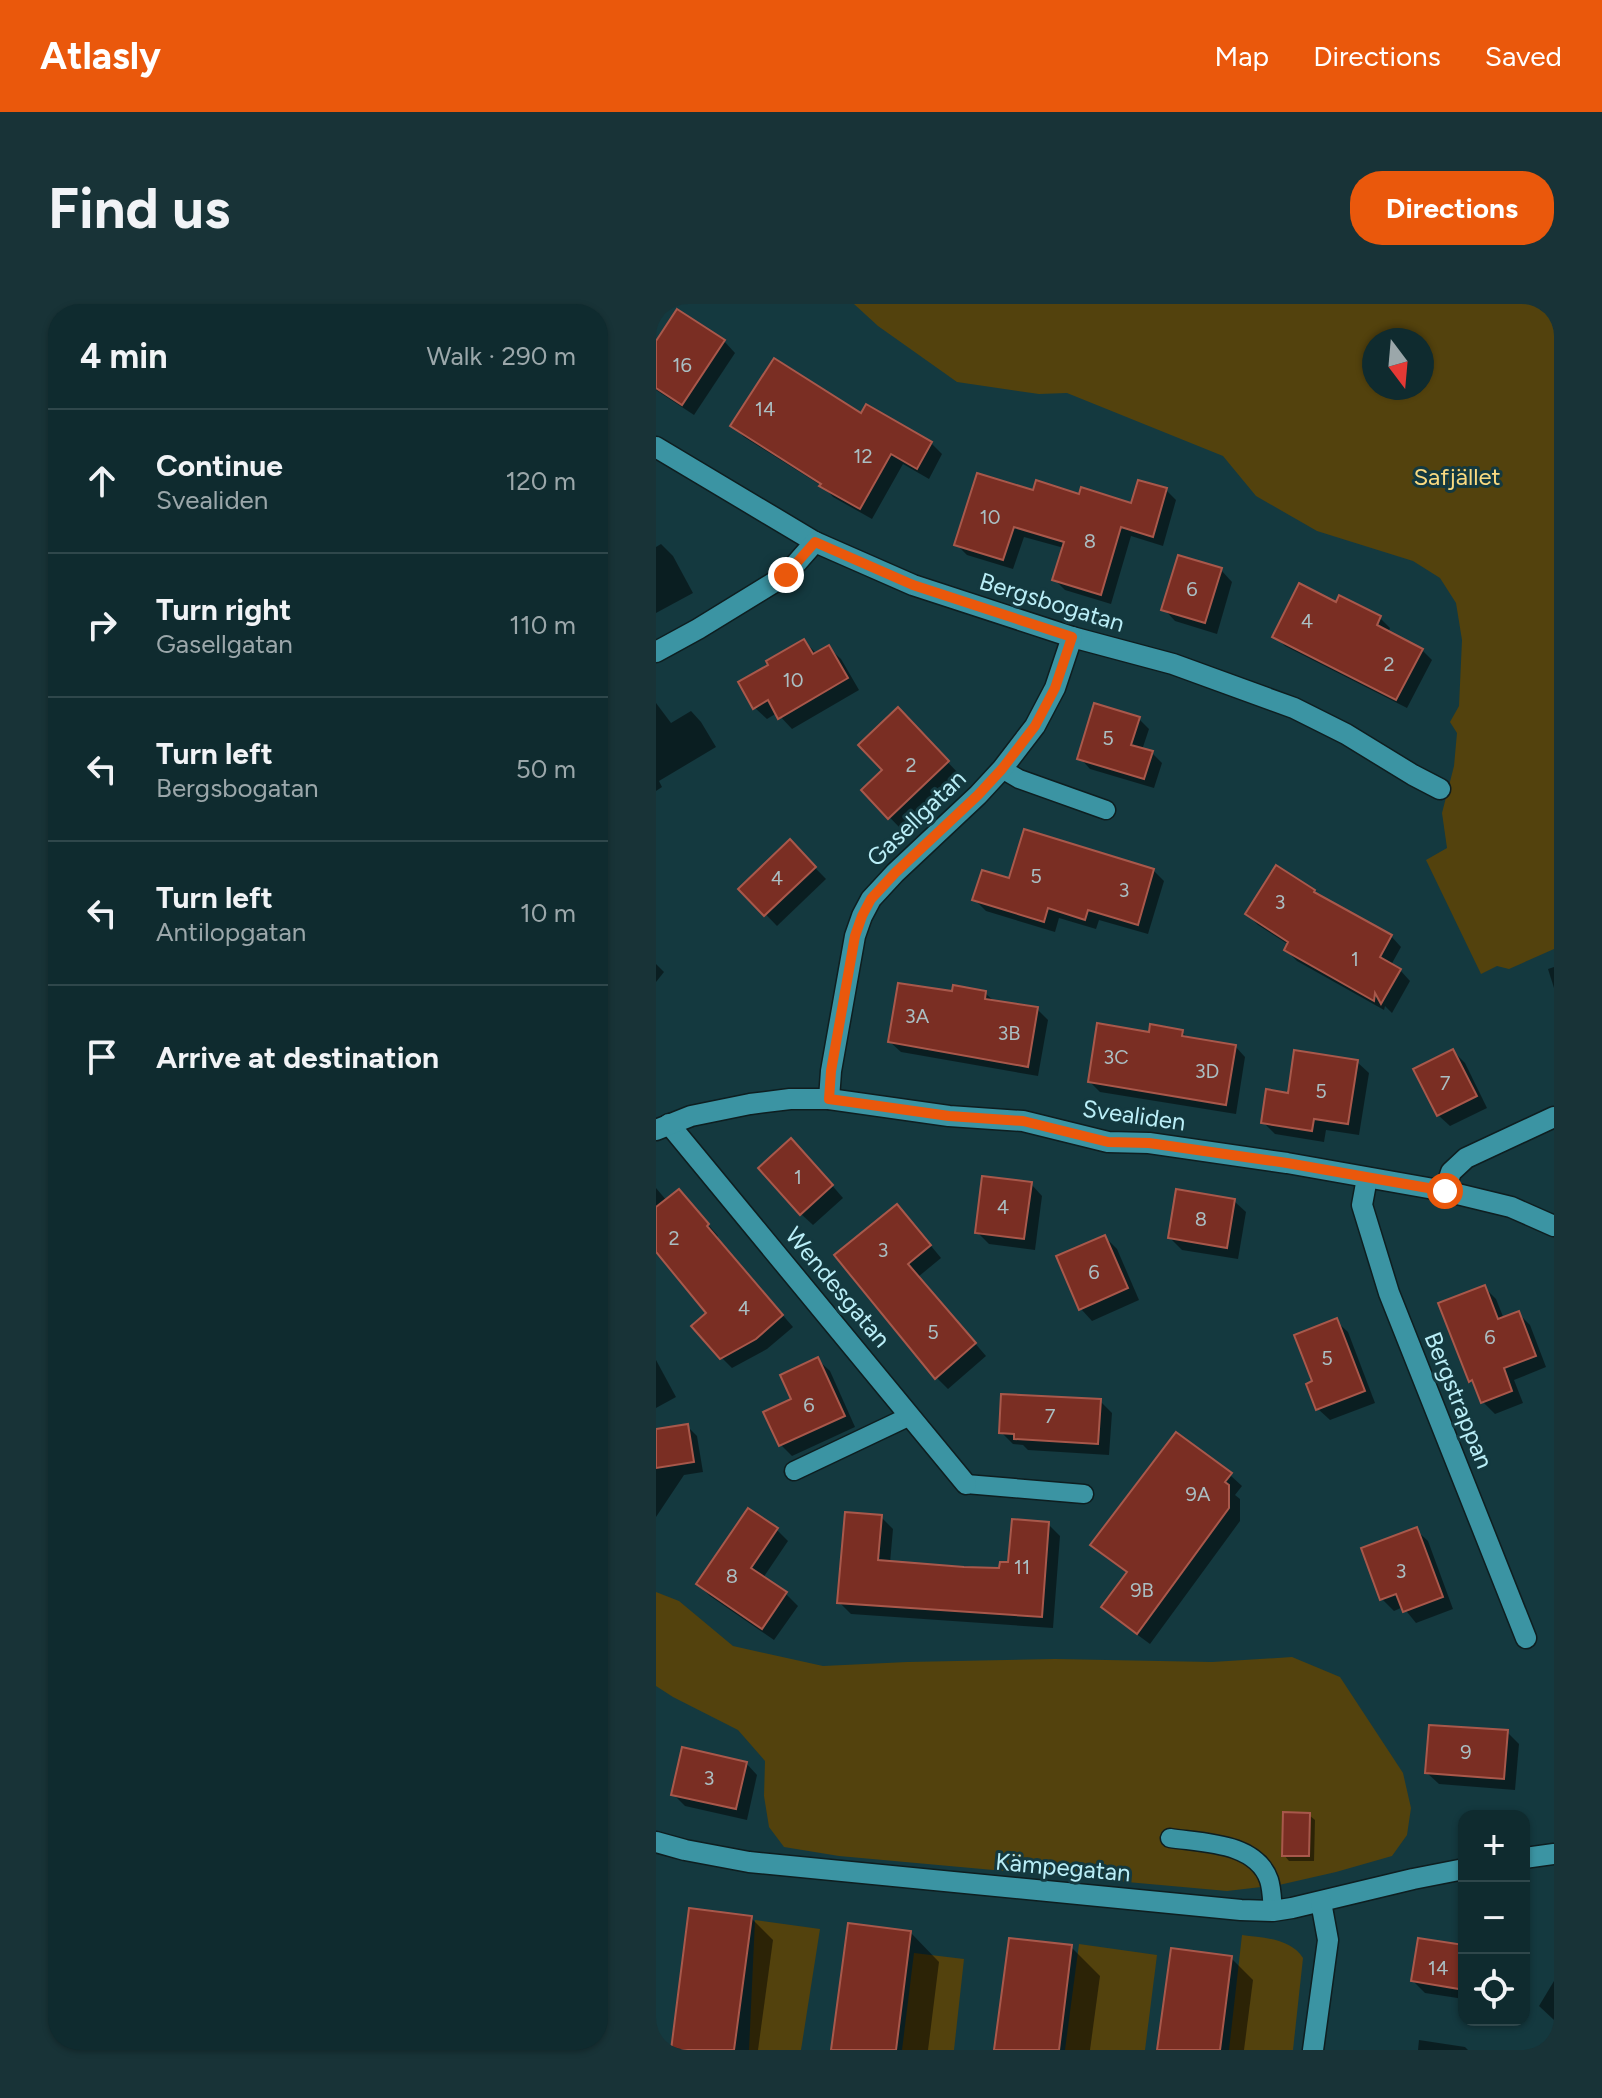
<!DOCTYPE html>
<html lang="en">
<head>
<meta charset="utf-8">
<style>
  :root { --surface:#0f2b2f; --page:#183337; --text:#f1f3f6; --muted:#9ba7aa; --line:#2f474b; --accent:#ea580c }
  body { margin:0; font-family:Figtree,sans-serif; background:var(--page); color:var(--text) }
  .controls { position:absolute; right:24px; bottom:24px; display:grid; overflow:hidden; border-radius:16px; box-shadow:0 2px 6px #0004 }
  .controls button { width:72px; height:72px; display:grid; place-items:center; padding:0; border:0; border-bottom:2px solid var(--line); background:var(--surface); color:var(--text); font:40px sans-serif }
  .compass { position:absolute; left:706px; top:24px; width:72px; height:72px; border-radius:50%; background:var(--surface); box-shadow:0 2px 6px #0004; rotate:164deg }
  .stop { position:absolute; width:24px; height:24px; margin:-18px; border:6px solid #ea580c; border-radius:50%; background:#fff }
  .stop.end { background:#ea580c; border-color:#fff; box-shadow:0 2px 8px #0008 }
  .list { margin:0; padding:0; list-style:none }
  h2 { display:flex; justify-content:space-between; align-items:center; height:104px; margin:0; padding:0 32px; font-size:34px }
  h2 small { font-size:26px; font-weight:400; color:var(--muted) }
  .list li { display:grid; grid-template-columns:52px 1fr auto; gap:24px; align-items:center; box-sizing:border-box; height:144px; padding:0 32px; border-top:2px solid var(--line) }
  .list b { display:block; font-size:30px; white-space:nowrap }
  .list p { margin:0; font-size:26px; white-space:nowrap; color:var(--muted) }
  .list em { font-size:26px; font-style:normal; color:var(--muted) }
  .icon { flex:none; width:44px; height:44px; fill:none; stroke:currentColor; stroke-width:2; stroke-linecap:round; stroke-linejoin:round }
  .map { position:relative; flex:none; width:898px; height:1746px; overflow:hidden; border-radius:32px }
  header { display:flex; align-items:center; gap:48px; box-sizing:border-box; height:112px; padding:0 40px; background:var(--accent); color:#fff }
  header strong { font-size:38px }
  nav { display:flex; gap:44px; margin-inline-start:auto; font-size:28px }
  .intro { display:flex; align-items:center; justify-content:space-between; box-sizing:border-box; height:192px; padding:0 48px }
  h1 { margin:0; font-size:56px }
  .button { padding:20px 36px; border-radius:32px; background:var(--accent); color:#fff; font-size:28px; font-weight:700 }
  main { display:flex; gap:48px; padding:0 48px }
  aside { flex:1; background:var(--surface); border-radius:32px; box-shadow:0 2px 6px #0004 }
  .map>svg:first-child { display:block }
  .green { fill:#53420d; fill-rule:evenodd }
  .shadow { fill:#0007 }
  .building { fill:#7a2e23; stroke:#a8584b; stroke-width:2 }
  .lines { fill:none; stroke-linecap:round; stroke-linejoin:round }
  .lane-casing { stroke:#0e1e20; stroke-width:21 }
  .street-casing { stroke:#0e1e20; stroke-width:23 }
  .lane { stroke:#3b94a3; stroke-width:18 }
  .street { stroke:#3b94a3; stroke-width:20 }
  .route { stroke:#ea580c; stroke-width:10 }
  .labels { text-anchor:middle; dominant-baseline:central; stroke-width:6; stroke-linejoin:round; paint-order:stroke }
  .number-label { font-size:20px; fill:#aabec2 }
  .park-label { font-size:24px; fill:#fada81; stroke:#14393f }
  .street-label { font-size:24px; fill:#baeef7; stroke:#14393f }
</style>
</head>
<body>
<header>
<strong>Atlasly</strong>
<nav><a>Map</a><a>Directions</a><a>Saved</a></nav>
</header>
<div class="intro"><h1>Find us</h1><a class="button">Directions</a></div>
<main>
<aside>
<h2>4 min<small>Walk · 290 m</small></h2>
<ul class="list">
<li><svg class="icon" aria-label="ahead" viewBox="0 0 24 24"><path d="M12 20V5M6 11l6-6 6 6"/></svg><div><b>Continue</b><p>Svealiden</p></div><em>120 m</em></li>
<li><svg class="icon" aria-label="right" viewBox="0 0 24 24"><path d="M7 20v-9h11M14 6l5 5-5 5"/></svg><div><b>Turn right</b><p>Gasellgatan</p></div><em>110 m</em></li>
<li><svg class="icon" aria-label="left" viewBox="0 0 24 24"><path d="M17 20v-9H6M10 6l-5 5 5 5"/></svg><div><b>Turn left</b><p>Bergsbogatan</p></div><em>50 m</em></li>
<li><svg class="icon" aria-label="left" viewBox="0 0 24 24"><path d="M17 20v-9H6M10 6l-5 5 5 5"/></svg><div><b>Turn left</b><p>Antilopgatan</p></div><em>10 m</em></li>
<li><svg class="icon" aria-label="arrive" viewBox="0 0 24 24"><path d="M6 21V4h12l-3 4 3 4H6"/></svg><div><b>Arrive at destination</b></div></li>
</ul>
</aside>
<div class="map">
<svg width="898" height="1746" viewBox="0 0 898 1746">
  <rect width="100%" height="100%" fill="#14393f"/>
  <g class="green">
    <path d="M198,0H898V645L853,665L841,662L825,670L770,556L791,544L786,509L798,462L801,429L794,418L803,402L806,336L800,299L784,274L757,257L661,227L600,192L567,152L411,89L383,90L301,78L222,22ZM718,36H766V84H718Z"/>
    <polygon points="0,1288 23,1297 77,1342 167,1362 251,1358 399,1355 556,1358 636,1353 684,1373 747,1469 755,1504 751,1531 736,1552 680,1568 623,1581 571,1587 183,1552 128,1543 113,1523 108,1492 109,1457 82,1426 17,1393 0,1382"/>
    <polygon points="99,1616 164,1625 145,1746 93,1746"/>
    <path d="M586,1631C607,1634 634,1634 647,1654L637,1746H573Z"/>
    <polygon points="423,1640 501,1651 489,1746 409,1746"/>
    <polygon points="258,1649 308,1655 298,1746 246,1746"/>
  </g>
  <g class="shadow">
    <polygon points="68,37 79,49 38,111 0,86 0,41"/>
    <polygon points="211,102 275,139 286,150 273,175 247,160 216,215 177,193 169,184 88,133 77,122 206,112"/>
    <polygon points="510,186 520,196 507,242 475,232 455,300 409,286 399,276 408,244 368,233 357,265 311,251 301,241 378,189 424,192 477,201"/>
    <polygon points="5,240 17,252 37,289 0,309 0,243"/>
    <polygon points="565,266 576,278 561,330 519,317 508,305"/>
    <polygon points="680,300 724,314 734,324 732,329 766,346 776,356 751,404 629,342 619,332"/>
    <polygon points="148,337 160,349 173,344 185,355 203,386 136,425 121,409 111,415 99,404"/>
    <polygon points="0,399 15,419 35,407 45,418 60,443 3,477 6,483 0,487"/>
    <polygon points="242,406 303,470 245,525 207,486 229,466"/>
    <polygon points="482,414 493,425 486,446 496,449 506,459 498,484 434,465 424,454"/>
    <polygon points="134,538 170,575 121,622 85,585"/>
    <polygon points="621,564 664,593 735,632 745,643 735,661 744,666 754,677 736,709 729,702 728,706 641,657 630,646 633,641 602,621 591,610"/>
    <polygon points="497,566 508,577 492,630 443,616 440,625 403,614 399,628 330,607 319,596 354,577"/>
    <polygon points="0,660 8,668 0,678"/>
    <polygon points="898,663 898,684 892,665"/>
    <polygon points="329,689 339,698 381,705 392,716 382,772 245,748 234,738 297,690"/>
    <polygon points="526,728 534,736 579,742 589,753 580,810 444,788 434,778"/>
    <polygon points="797,747 809,759 831,804 794,822 782,811"/>
    <polygon points="701,758 713,769 703,831 670,826 668,838 619,830 607,818 634,791"/>
    <polygon points="147,848 187,894 157,921 145,910"/>
    <polygon points="375,880 386,892 379,946 333,940 321,928"/>
    <polygon points="0,884 11,897 33,898 62,932 60,934 137,1023 111,1045 76,1064 65,1053 53,1009 0,946"/>
    <polygon points="578,897 590,908 582,955 526,946 514,934"/>
    <polygon points="252,914 285,954 262,973 330,1052 292,1085 280,1073 181,952"/>
    <polygon points="449,933 461,945 483,996 436,1017 425,1005"/>
    <polygon points="828,983 840,995 848,1015 862,1009 874,1021 890,1063 858,1076 867,1099 839,1110 827,1098 821,1083 815,1077"/>
    <polygon points="680,1017 692,1028 719,1099 674,1116 662,1105 658,1078"/>
    <polygon points="0,1056 20,1093 0,1104"/>
    <polygon points="162,1056 174,1067 199,1123 136,1152 124,1140 138,1096"/>
    <polygon points="444,1097 456,1109 453,1151 372,1146 367,1141 357,1140 345,1128"/>
    <polygon points="31,1122 41,1132 47,1168 28,1171 0,1213 0,1129"/>
    <polygon points="574,1171 586,1182 579,1191 584,1195 584,1217 494,1340 460,1315 448,1303 472,1270 448,1252 437,1241"/>
    <polygon points="225,1213 237,1225 234,1259 345,1267 354,1260 392,1220 404,1232 397,1324 195,1310 183,1298"/>
    <polygon points="121,1226 132,1237 107,1274 130,1290 142,1302 118,1336 54,1292 42,1280"/>
    <polygon points="760,1226 772,1237 797,1305 760,1319 747,1303 738,1307 726,1295"/>
    <polygon points="851,1428 863,1440 859,1486 783,1480 771,1469"/>
    <polygon points="90,1459 101,1471 91,1516 29,1502 17,1490"/>
    <polygon points="653,1511 659,1516 658,1557 633,1557 628,1551"/>
    <polygon points="95,1614 117,1636 102,1746 17,1746"/>
    <polygon points="255,1629 283,1658 272,1746 177,1746"/>
    <polygon points="763,1636 808,1643 808,1695 769,1689 757,1677"/>
    <polygon points="415,1643 444,1672 434,1746 340,1746"/>
    <polygon points="575,1654 597,1676 588,1746 503,1746"/>
    <polygon points="898,1677 898,1716 883,1702"/>
    <polygon points="763,1736 809,1743 812,1746 762,1746"/>
  </g>
  <g class="building">
    <polygon points="21,5 69,36 26,101 0,84 0,37"/>
    <polygon points="118,54 205,109 210,100 276,138 261,165 235,150 204,205 163,182 165,180 74,122"/>
    <polygon points="321,169 377,186 380,176 423,190 425,183 475,199 482,176 511,184 497,233 465,223 445,291 396,276 408,238 358,223 347,256 298,241"/>
    <polygon points="522,251 566,264 549,319 505,306"/>
    <polygon points="643,279 680,298 683,291 725,312 721,321 767,345 740,396 616,333"/>
    <polygon points="148,335 157,350 173,341 192,374 122,415 112,396 97,405 82,378 112,361 110,357"/>
    <polygon points="438,399 484,413 475,441 497,447 488,475 421,455"/>
    <polygon points="242,403 293,457 232,515 205,486 226,466 202,441"/>
    <polygon points="368,525 498,565 482,621 432,606 429,616 392,604 388,618 316,596 326,566 353,574"/>
    <polygon points="134,535 160,563 108,612 82,585"/>
    <polygon points="620,561 659,586 658,588 736,631 724,653 745,665 725,700 719,689 718,697 628,646 632,638 589,610"/>
    <polygon points="242,679 296,687 297,681 330,687 329,695 382,703 372,763 232,738"/>
    <polygon points="441,719 493,728 494,720 527,726 526,732 580,741 570,801 432,778"/>
    <polygon points="797,745 821,792 781,812 757,765"/>
    <polygon points="638,746 702,756 692,820 658,815 656,827 605,819 610,785 632,789"/>
    <polygon points="135,834 177,881 144,911 102,864"/>
    <polygon points="326,872 376,878 368,935 319,929"/>
    <polygon points="23,885 53,920 51,922 127,1011 100,1035 64,1055 35,1022 50,1009 0,948 0,903"/>
    <polygon points="520,885 579,895 571,944 512,934"/>
    <polygon points="241,900 275,941 252,960 320,1039 279,1075 178,951"/>
    <polygon points="449,931 472,984 423,1006 400,952"/>
    <polygon points="829,981 842,1015 863,1007 880,1052 848,1064 856,1087 825,1099 816,1076 813,1078 782,999"/>
    <polygon points="681,1014 709,1087 660,1106 650,1080 656,1077 638,1031"/>
    <polygon points="162,1053 189,1112 123,1142 107,1108 135,1095 124,1071"/>
    <polygon points="345,1090 445,1095 442,1140 358,1135 358,1130 343,1129"/>
    <polygon points="32,1120 38,1158 0,1164 0,1125"/>
    <polygon points="520,1128 576,1169 569,1178 573,1181 573,1204 481,1330 445,1303 471,1268 434,1241"/>
    <polygon points="92,1204 122,1224 95,1264 131,1288 106,1325 40,1280"/>
    <polygon points="189,1208 226,1211 222,1256 308,1263 343,1264 344,1258 352,1258 356,1215 393,1218 386,1313 181,1299"/>
    <polygon points="761,1223 787,1293 747,1308 740,1290 724,1296 705,1244"/>
    <polygon points="773,1421 852,1426 848,1475 769,1469"/>
    <polygon points="26,1443 91,1458 80,1505 15,1491"/>
    <polygon points="627,1508 654,1509 653,1552 626,1552"/>
    <polygon points="33,1604 96,1612 78,1746 15,1746"/>
    <polygon points="192,1619 255,1627 240,1746 175,1746"/>
    <polygon points="353,1634 416,1641 403,1746 338,1746"/>
    <polygon points="762,1634 808,1641 803,1685 755,1677"/>
    <polygon points="515,1644 576,1652 564,1746 501,1746"/>
  </g>
  <g class="lines">
    <g class="lane-casing">
      <g id="lane">
        <polyline points="346,465 363,475 450,506"/>
        <polyline points="138,1167 254,1112"/>
        <polyline points="310,1180 428,1190"/>
        <path d="M514,1534C546,1539 600,1538 613,1576C616,1585 616,1597 617,1607"/>
      </g>
    </g>
    <g class="street-casing">
      <g id="street">
        <polyline points="0,143 159,238 257,281 416,333 517,360 638,404 690,430 757,471 784,485"/>
        <polyline points="0,348 42,325 130,271 159,238"/>
        <polyline points="173,795 175,767 199,632 206,612 215,595 239,569 322,491 346,465 379,422 399,384 416,333"/>
        <polyline points="13,820 310,1180"/>
        <polyline points="0,826 35,812 94,800 134,795 173,795 293,812 367,817 452,838 493,839 631,859 789,887 855,903 898,922"/>
        <polyline points="711,874 706,901 733,989 870,1334"/>
        <polyline points="789,887 795,868 810,854 898,813"/>
        <polyline points="0,1538 29,1546 93,1558 585,1606 617,1607 636,1604 757,1575 808,1565"/>
        <polyline points="868,1554 898,1550"/>
        <polyline points="657,1746 672,1636 665,1598"/>
      </g>
    </g>
    <use href="#lane" class="lane"/>
    <use href="#street" class="street"/>
  </g>
  <g class="lines">
    <polyline class="route" points="130,271 159,238 257,281 416,333 399,384 379,422 346,465 322,491 239,569 215,595 206,612 199,632 175,767 173,795 293,812 367,817 452,838 493,839 631,859 789,887"/>
  </g>
  <g class="labels">
    <g class="number-label">
      <text x="26" y="61">16</text>
      <text x="109" y="105">14</text>
      <text x="207" y="152">12</text>
      <text x="334" y="213">10</text>
      <text x="434" y="237">8</text>
      <text x="536" y="285">6</text>
      <text x="651" y="317">4</text>
      <text x="733" y="360">2</text>
      <text x="137" y="376">10</text>
      <text x="452" y="434">5</text>
      <text x="255" y="461">2</text>
      <text x="380" y="572">5</text>
      <text x="121" y="574">4</text>
      <text x="468" y="586">3</text>
      <text x="624" y="598">3</text>
      <text x="699" y="655">1</text>
      <text x="261" y="712">3A</text>
      <text x="353" y="729">3B</text>
      <text x="460" y="753">3C</text>
      <text x="551" y="767">3D</text>
      <text x="789" y="779">7</text>
      <text x="665" y="787">5</text>
      <text x="142" y="873">1</text>
      <text x="347" y="903">4</text>
      <text x="545" y="915">8</text>
      <text x="18" y="934">2</text>
      <text x="227" y="946">3</text>
      <text x="438" y="968">6</text>
      <text x="88" y="1004">4</text>
      <text x="277" y="1028">5</text>
      <text x="834" y="1033">6</text>
      <text x="671" y="1054">5</text>
      <text x="153" y="1101">6</text>
      <text x="394" y="1112">7</text>
      <text x="542" y="1190">9A</text>
      <text x="366" y="1263">11</text>
      <text x="745" y="1267">3</text>
      <text x="76" y="1272">8</text>
      <text x="486" y="1286">9B</text>
      <text x="810" y="1448">9</text>
      <text x="53" y="1474">3</text>
      <text x="782" y="1664">14</text>
    </g>
    <g class="park-label">
      <text x="801" y="172">Safjället</text>
    </g>
    <g class="street-label">
      <text transform="translate(396 298) rotate(17)">Bergsbogatan</text>
      <text transform="translate(260 514) rotate(-44)">Gasellgatan</text>
      <text transform="translate(478 811) rotate(8)">Svealiden</text>
      <text transform="translate(182 983) rotate(50)">Wendesgatan</text>
      <text transform="translate(803 1096) rotate(68)">Bergstrappan</text>
      <text transform="translate(407 1563) rotate(5)">Kämpegatan</text>
    </g>
  </g>
</svg>
<div class="controls">
<button>+</button>
<button>−</button>
<button><svg class="icon" aria-label="locate" viewBox="0 0 24 24"><circle cx="12" cy="12" r="6"/><path d="M12 2v4M12 18v4M2 12h4M18 12h4"/></svg></button>
</div>
<svg class="compass" viewBox="-18 -18 36 36"><path d="M0-13l5 13h-10z" fill="#e53935"/><path d="M0 13l5-13h-10z" fill="#9ba7aa"/></svg>
<div class="stop" style="left:789px;top:887px"></div>
<div class="stop end" style="left:130px;top:271px"></div>
</div>
</main>
</body>
</html>
